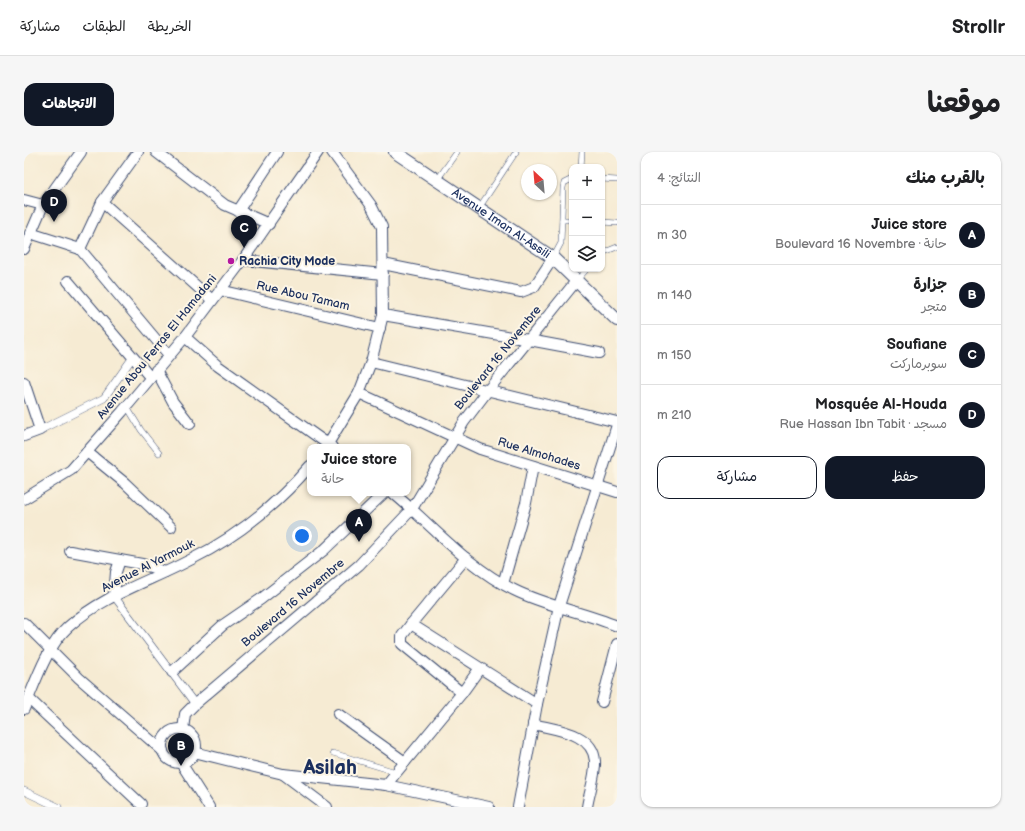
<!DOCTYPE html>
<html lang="ar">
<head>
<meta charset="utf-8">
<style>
  :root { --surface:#fff; --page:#f6f6f6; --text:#202124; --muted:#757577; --line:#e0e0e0; --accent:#111827 }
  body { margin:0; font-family:"Balsamiq Sans","Playpen Sans Arabic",sans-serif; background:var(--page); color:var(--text); direction:rtl }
  .controls { position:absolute; right:12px; top:12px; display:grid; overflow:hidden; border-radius:8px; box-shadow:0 1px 3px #0004 }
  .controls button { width:36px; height:36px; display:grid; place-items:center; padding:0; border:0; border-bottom:1px solid var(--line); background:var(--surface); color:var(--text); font:20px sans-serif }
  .compass { position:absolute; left:497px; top:12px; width:36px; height:36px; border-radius:50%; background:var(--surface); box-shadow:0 1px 3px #0004; rotate:334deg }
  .you { position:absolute; left:278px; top:384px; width:14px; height:14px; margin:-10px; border:3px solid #fff; border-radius:50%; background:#1a73e8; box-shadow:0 0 0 6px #1a73e833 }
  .badge { display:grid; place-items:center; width:26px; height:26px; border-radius:50%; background:var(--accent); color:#fff; font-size:13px; font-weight:700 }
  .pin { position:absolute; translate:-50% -33px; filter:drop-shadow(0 1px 2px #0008) }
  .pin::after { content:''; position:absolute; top:21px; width:14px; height:12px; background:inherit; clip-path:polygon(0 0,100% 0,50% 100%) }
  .popup { position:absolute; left:283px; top:292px; width:104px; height:52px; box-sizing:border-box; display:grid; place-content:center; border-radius:8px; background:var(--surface); filter:drop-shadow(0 1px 3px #0005); font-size:13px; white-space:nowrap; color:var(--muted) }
  .popup b { font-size:15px; color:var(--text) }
  .popup::after { content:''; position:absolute; left:50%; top:100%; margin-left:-8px; border:8px solid transparent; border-top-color:var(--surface) }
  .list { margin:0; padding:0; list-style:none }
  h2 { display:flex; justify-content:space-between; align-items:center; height:52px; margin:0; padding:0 16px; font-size:17px }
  h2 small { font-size:13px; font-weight:400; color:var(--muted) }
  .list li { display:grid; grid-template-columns:26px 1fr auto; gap:12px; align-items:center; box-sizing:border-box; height:60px; padding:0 16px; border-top:1px solid var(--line) }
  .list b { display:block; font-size:15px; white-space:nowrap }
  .list p { margin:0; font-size:13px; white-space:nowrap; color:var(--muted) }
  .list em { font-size:13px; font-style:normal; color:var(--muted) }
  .actions { display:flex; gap:8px; padding:12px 16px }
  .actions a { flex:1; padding:9px 0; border:1px solid var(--accent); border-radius:12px; text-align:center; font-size:14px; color:var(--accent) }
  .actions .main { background:var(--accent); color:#fff }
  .icon { flex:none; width:22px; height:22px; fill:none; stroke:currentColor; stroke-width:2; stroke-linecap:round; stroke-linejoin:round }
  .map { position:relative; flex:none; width:593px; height:655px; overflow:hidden; direction:ltr; border-radius:12px }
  header { display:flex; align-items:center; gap:24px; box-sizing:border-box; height:56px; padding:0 20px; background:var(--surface); border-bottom:1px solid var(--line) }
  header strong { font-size:19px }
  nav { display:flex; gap:22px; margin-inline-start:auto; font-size:14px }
  .intro { display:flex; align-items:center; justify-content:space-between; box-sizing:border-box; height:96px; padding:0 24px }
  h1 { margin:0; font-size:28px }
  .button { padding:10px 18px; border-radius:12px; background:var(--accent); color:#fff; font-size:14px; font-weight:700 }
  main { display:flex; gap:24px; padding:0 24px }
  aside { flex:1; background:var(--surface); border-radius:12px; box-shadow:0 1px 3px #0004 }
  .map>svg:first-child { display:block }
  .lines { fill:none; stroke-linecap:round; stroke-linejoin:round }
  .service-casing { stroke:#3c4b70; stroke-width:6 }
  .pedestrian-casing { stroke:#3c4b70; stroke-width:8 }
  .minor-casing { stroke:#3c4b70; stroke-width:12 }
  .tertiary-casing { stroke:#3c4b70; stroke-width:14 }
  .service { stroke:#fff; stroke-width:5 }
  .pedestrian { stroke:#fff; stroke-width:7 }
  .minor { stroke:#fff; stroke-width:10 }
  .tertiary { stroke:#fff; stroke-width:12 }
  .poi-dot { fill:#b5179e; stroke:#fcf5e5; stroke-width:1.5 }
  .labels { text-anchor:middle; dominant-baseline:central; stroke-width:4; stroke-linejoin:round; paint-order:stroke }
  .street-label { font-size:12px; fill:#1b2f5e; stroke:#fcf5e5 }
  .poi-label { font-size:12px; font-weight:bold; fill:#1b2f5e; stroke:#fcf5e5; text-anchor:start }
  .town-label { font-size:20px; font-weight:bold; fill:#1b2f5e; stroke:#fcf5e5 }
</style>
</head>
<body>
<header>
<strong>Strollr</strong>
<nav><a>الخريطة</a><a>الطبقات</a><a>مشاركة</a></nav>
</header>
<div class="intro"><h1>موقعنا</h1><a class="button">الاتجاهات</a></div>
<main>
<aside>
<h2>بالقرب منك<small>النتائج: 4</small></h2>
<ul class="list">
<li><span class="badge">A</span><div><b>Juice store</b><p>حانة · Boulevard 16 Novembre</p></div><em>30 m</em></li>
<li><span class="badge">B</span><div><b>جزارة</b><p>متجر</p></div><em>140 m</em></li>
<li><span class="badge">C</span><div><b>Soufiane</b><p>سوبرماركت</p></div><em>150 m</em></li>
<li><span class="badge">D</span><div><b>Mosquée Al-Houda</b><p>مسجد · Rue Hassan Ibn Tabit</p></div><em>210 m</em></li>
</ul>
<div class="actions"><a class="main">حفظ</a><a>مشاركة</a></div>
</aside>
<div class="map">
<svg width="593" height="655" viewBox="0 0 593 655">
  <rect width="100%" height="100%" fill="#fcf5e5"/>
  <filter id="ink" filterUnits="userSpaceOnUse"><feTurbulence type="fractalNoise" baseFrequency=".025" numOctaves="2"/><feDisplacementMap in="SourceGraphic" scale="8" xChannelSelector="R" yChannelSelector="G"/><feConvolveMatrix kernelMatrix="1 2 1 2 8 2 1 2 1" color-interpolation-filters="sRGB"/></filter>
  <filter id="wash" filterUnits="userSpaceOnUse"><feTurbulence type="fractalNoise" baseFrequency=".012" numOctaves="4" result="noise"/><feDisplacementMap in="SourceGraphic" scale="16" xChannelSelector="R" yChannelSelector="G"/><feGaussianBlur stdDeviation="0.9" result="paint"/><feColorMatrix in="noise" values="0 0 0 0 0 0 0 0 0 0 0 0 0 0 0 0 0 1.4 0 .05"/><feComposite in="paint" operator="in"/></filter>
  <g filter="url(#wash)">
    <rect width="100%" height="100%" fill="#f6ebd3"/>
  </g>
  <g filter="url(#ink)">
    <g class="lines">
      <g class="service-casing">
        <g id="service">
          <polyline points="557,15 558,0"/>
          <polyline points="578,27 593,28"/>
          <polyline points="413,28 433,0"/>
          <polyline points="455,56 492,0"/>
          <polyline points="538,68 548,68"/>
          <polyline points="578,70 593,71"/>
          <polyline points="578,101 593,95"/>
          <polyline points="529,106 537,91 539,36 540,31 548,27"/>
          <polyline points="553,128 563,117"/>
          <polyline points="103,255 117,278 135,301"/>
          <polyline points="309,601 372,620"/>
        </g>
      </g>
      <g class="pedestrian-casing">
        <g id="pedestrian">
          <polyline points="16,278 80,246 109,205"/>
          <polyline points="90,444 171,552"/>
          <polyline points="0,639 34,655"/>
        </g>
      </g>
      <g class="minor-casing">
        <g id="minor">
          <polyline points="132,0 201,53 245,72"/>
          <polyline points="0,48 19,53"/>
          <polyline points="78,50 114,0"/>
          <polyline points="214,59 253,0"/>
          <polyline points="6,81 56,97 78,50 187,147"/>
          <polyline points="0,97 19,53 57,0"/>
          <polyline points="56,97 145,203"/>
          <polyline points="219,108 359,122"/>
          <polyline points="359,112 497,140 510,135 529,106"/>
          <polyline points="44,129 126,225"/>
          <polyline points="196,138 356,176"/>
          <polyline points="359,163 505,188 575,201"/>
          <polyline points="161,185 194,214 308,295"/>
          <polyline points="347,210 593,270"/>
          <polyline points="132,218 149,250 166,272"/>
          <polyline points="0,230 16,278 0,284"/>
          <polyline points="335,241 456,297 593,340"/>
          <polyline points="302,295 335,241 347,210 359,163 358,75 347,53 308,0"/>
          <polyline points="63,300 101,331 147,375"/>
          <path d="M369,341C408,373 443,415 490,438C522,454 559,460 593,474"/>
          <polyline points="0,347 47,318 98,260 161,185 219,108 294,0"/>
          <polyline points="46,399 118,412 141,420"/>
          <polyline points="442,406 387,472 513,552 494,655"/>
          <polyline points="479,432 502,351 509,314"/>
          <polyline points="90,444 92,420 96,408"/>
          <polyline points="0,471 55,526 139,599"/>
          <polyline points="148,520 199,473 237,447 300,398 360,341"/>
          <polyline points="438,541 456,516"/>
          <polyline points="4,546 117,652"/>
          <polyline points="578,550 593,492"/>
          <polyline points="513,552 535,454 593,273"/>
          <path d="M0,557C11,531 23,494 44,475C79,443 127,429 168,407C214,384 253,352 286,314"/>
          <polyline points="314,562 381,610"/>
          <path d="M509,572C531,578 569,580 571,609C572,623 565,641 563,655"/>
          <circle cx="155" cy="594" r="17"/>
          <polyline points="159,578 161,562 171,552 335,413 388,357 440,270 465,237 553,128"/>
          <polyline points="170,600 259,622 303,655"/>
          <polyline points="157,611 185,655"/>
          <polyline points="259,622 362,633 465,655"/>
          <polyline points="362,633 438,541 378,492 378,484 387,472"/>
        </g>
      </g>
      <g class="tertiary-casing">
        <g id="tertiary">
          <path id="s1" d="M371,0L529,106L593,168"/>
        </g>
      </g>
      <use href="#service" class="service"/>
      <use href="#pedestrian" class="pedestrian"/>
      <use href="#minor" class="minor"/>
      <use href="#tertiary" class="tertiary"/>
    </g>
  </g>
  <circle class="poi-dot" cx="207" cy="109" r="4"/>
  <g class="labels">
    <g class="street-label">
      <text stroke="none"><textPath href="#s1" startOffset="128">Avenue Iman Al-Assili</textPath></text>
      <text transform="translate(279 144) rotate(13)">Rue Abou Tamam</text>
      <text transform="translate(133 195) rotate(-51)">Avenue Abou Ferras El Hamadani</text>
      <text transform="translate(474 206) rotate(-51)">Boulevard 16 Novembre</text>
      <text transform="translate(515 302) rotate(17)">Rue Almohades</text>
      <text transform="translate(124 414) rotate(-27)">Avenue Al Yarmouk</text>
      <text transform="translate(269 451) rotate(-40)">Boulevard 16 Novembre</text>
    </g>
    <g class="poi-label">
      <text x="215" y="109">Rachia City Mode</text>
    </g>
    <g class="town-label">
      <text x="306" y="616">Asilah</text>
    </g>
  </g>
</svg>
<div class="controls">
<button>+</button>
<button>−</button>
<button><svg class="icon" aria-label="layers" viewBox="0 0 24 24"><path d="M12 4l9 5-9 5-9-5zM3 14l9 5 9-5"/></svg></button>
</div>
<svg class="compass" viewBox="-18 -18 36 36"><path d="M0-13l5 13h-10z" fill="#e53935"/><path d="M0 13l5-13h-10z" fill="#757577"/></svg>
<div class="you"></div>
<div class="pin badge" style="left:335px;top:390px">A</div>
<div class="popup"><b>Juice store</b>حانة</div>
<div class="pin badge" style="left:157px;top:614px">B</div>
<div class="pin badge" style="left:220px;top:96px">C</div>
<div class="pin badge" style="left:30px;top:70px">D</div>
</div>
</main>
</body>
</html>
